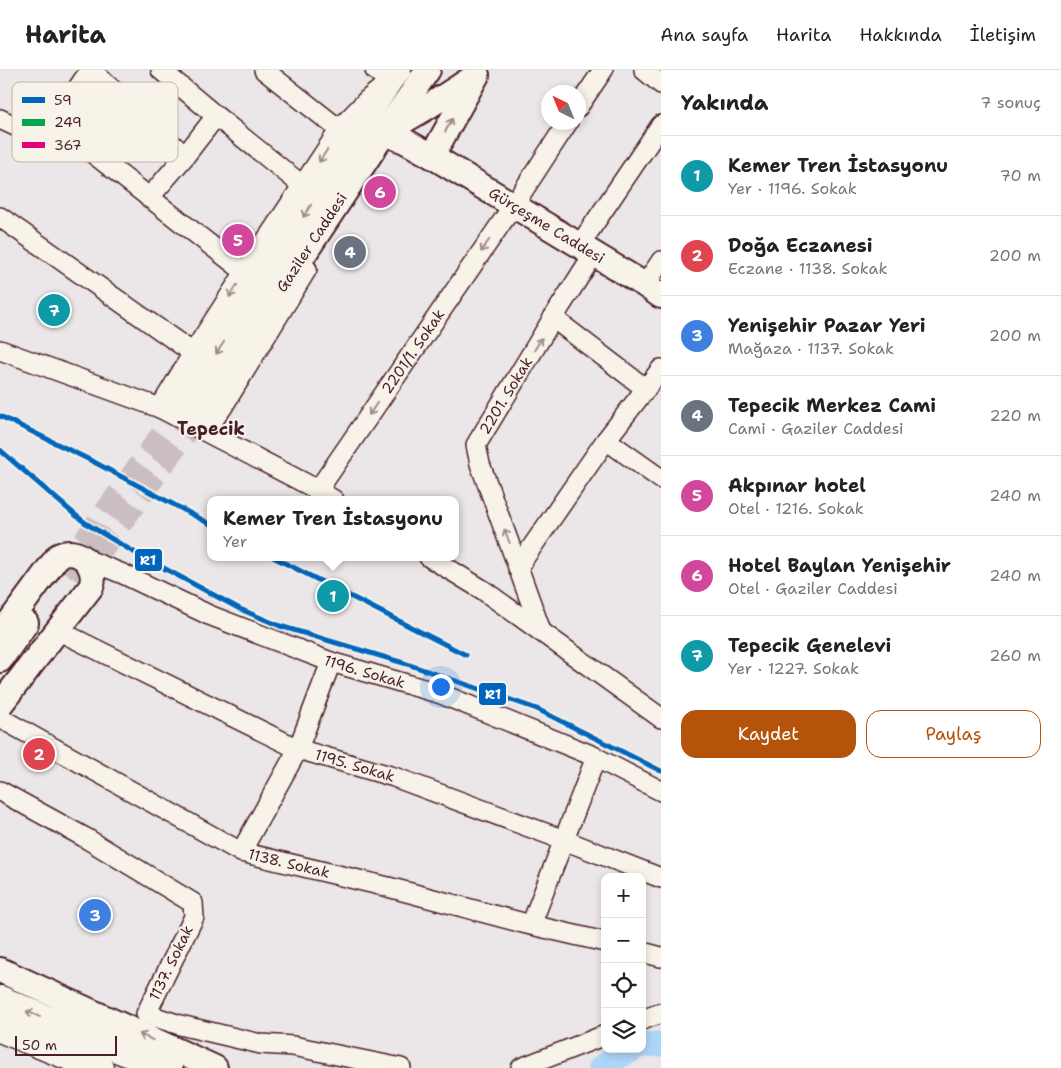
<!DOCTYPE html>
<html lang="tr">
<head>
<meta charset="utf-8">
<style>
  :root { --surface:#fff; --page:#f2f2f2; --text:#222; --muted:#767676; --line:#e0e0e0; --accent:#b45309 }
  body { margin:0; font-family:"Shantell Sans",sans-serif; background:var(--page); color:var(--text) }
  .controls { position:absolute; right:15px; bottom:15px; display:grid; overflow:hidden; border-radius:10px; box-shadow:0 2px 8px #0003 }
  .controls button { width:45px; height:45px; display:grid; place-items:center; padding:0; border:0; border-bottom:1px solid var(--line); background:var(--surface); color:var(--text); font:25px sans-serif }
  .compass { position:absolute; left:541px; top:15px; width:45px; height:45px; border-radius:50%; background:var(--surface); box-shadow:0 2px 8px #0003; rotate:317deg }
  .scale { position:absolute; left:15px; bottom:12px; width:102px; box-sizing:border-box; padding-left:5px; border:2px solid #4a1f2b; border-top:0; font-size:14px; line-height:18px; white-space:nowrap; color:#4a1f2b; -webkit-text-stroke:4px #f7f3e8; paint-order:stroke }
  .you { position:absolute; left:440px; top:616px; width:18px; height:18px; margin:-12px; border:4px solid #fff; border-radius:50%; background:#1a73e8; box-shadow:0 0 0 8px #1a73e833 }
  .badge { display:grid; place-items:center; width:32px; height:32px; border-radius:50%; background:var(--accent); color:#fff; font-size:16px; font-weight:700 }
  .pin { position:absolute; translate:-50% -50%; border:2px solid #fff; box-shadow:0 1px 5px #0006 }
  .popup { position:absolute; left:207px; top:426px; width:252px; height:65px; box-sizing:border-box; display:grid; place-content:center; border-radius:10px; background:var(--surface); filter:drop-shadow(0 1px 4px #0005); font-size:16px; white-space:nowrap; color:var(--muted) }
  .popup b { font-size:19px; color:var(--text) }
  .popup::after { content:''; position:absolute; left:50%; top:100%; margin-left:-10px; border:10px solid transparent; border-top-color:var(--surface) }
  .list { margin:0; padding:0; list-style:none }
  h2 { display:flex; justify-content:space-between; align-items:center; height:65px; margin:0; padding:0 20px; font-size:21px }
  h2 small { font-size:16px; font-weight:400; color:var(--muted) }
  .list li { display:grid; grid-template-columns:32px 1fr auto; gap:15px; align-items:center; box-sizing:border-box; height:80px; padding:0 20px; border-top:1px solid var(--line) }
  .list b { display:block; font-size:19px; white-space:nowrap }
  .list p { margin:0; font-size:16px; white-space:nowrap; color:var(--muted) }
  .list em { font-size:16px; font-style:normal; color:var(--muted) }
  .actions { display:flex; gap:10px; padding:15px 20px }
  .actions a { flex:1; padding:11px 0; border:1px solid var(--accent); border-radius:15px; text-align:center; font-size:18px; color:var(--accent) }
  .actions .main { background:var(--accent); color:#fff }
  .icon { flex:none; width:28px; height:28px; fill:none; stroke:currentColor; stroke-width:2; stroke-linecap:round; stroke-linejoin:round }
  .map { position:relative; flex:none; width:661px; height:998px; overflow:hidden }
  header { display:flex; align-items:center; gap:30px; box-sizing:border-box; height:70px; padding:0 25px; background:var(--surface); border-bottom:1px solid var(--line) }
  header strong { font-size:24px }
  nav { display:flex; gap:28px; margin-inline-start:auto; font-size:18px }
  main { display:flex }
  aside { flex:1; background:var(--surface) }
  .map>svg:first-child { display:block }
  .lines { fill:none; stroke-linecap:round; stroke-linejoin:round }
  .river { stroke:#add5f7; stroke-width:25 }
  .major-tunnel { stroke:#cbbec1; stroke-width:24; stroke-dasharray:24 12; stroke-linecap:butt }
  .minor-casing { stroke:#4a1f2b; stroke-width:22 }
  .major-casing { stroke:#4a1f2b; stroke-width:28 }
  .highway-casing { stroke:#4a1f2b; stroke-width:31 }
  .minor { stroke:#f7f3e8; stroke-width:19 }
  .major { stroke:#f7f3e8; stroke-width:24 }
  .highway { stroke:#f7f3e8; stroke-width:28 }
  .rail-1-casing { stroke:#f7f3e8; stroke-width:9 }
  .rail-1 { stroke:#0065bd; stroke-width:5 }
  .oneway { stroke:#a0898a }
  .labels { text-anchor:middle; dominant-baseline:central; stroke-width:4; stroke-linejoin:round; paint-order:stroke }
  .street-label { font-size:15px; fill:#4a1f2b; stroke:#f7f3e8 }
  .quarter-label { font-size:18px; font-weight:bold; fill:#4a1f2b; stroke:#f7f3e8 }
  .key { fill:#f7f3e8; stroke:#c3b3af; stroke-width:1 }
  .key-label { font-size:14px; fill:#4a1f2b }
  .line-badge { stroke:#f7f3e8; stroke-width:2 }
  .badge-label { font-size:14px; text-anchor:middle; font-weight:bold; fill:#fff }
</style>
</head>
<body>
<header>
<strong>Harita</strong>
<nav><a>Ana sayfa</a><a>Harita</a><a>Hakkında</a><a>İletişim</a></nav>
</header>
<main>
<div class="map">
<svg width="661" height="998" viewBox="0 0 661 998">
  <rect width="100%" height="100%" fill="#ebe6e7"/>
  <filter id="ink" filterUnits="userSpaceOnUse"><feTurbulence type="fractalNoise" baseFrequency=".02" numOctaves="2"/><feDisplacementMap in="SourceGraphic" scale="10" xChannelSelector="R" yChannelSelector="G"/><feConvolveMatrix kernelMatrix="1 2 1 2 8 2 1 2 1" color-interpolation-filters="sRGB"/></filter>
  <g filter="url(#ink)">
    <g class="lines">
      <g class="river">
        <polyline points="642,975 661,974"/>
        <polyline points="601,998 618,987 633,979"/>
      </g>
      <g class="major-tunnel">
        <polyline points="63,501 184,335"/>
        <polyline points="78,512 197,346"/>
      </g>
      <g class="minor-casing">
        <g id="minor">
          <polyline points="91,0 185,86"/>
          <polyline points="161,0 216,46 303,116"/>
          <polyline points="264,0 340,60"/>
          <polyline points="644,0 661,14"/>
          <polyline points="578,37 603,0"/>
          <polyline points="0,49 43,69 90,0"/>
          <polyline points="54,53 245,202"/>
          <polyline points="149,128 185,86 216,46"/>
          <polyline points="0,147 193,283"/>
          <polyline points="579,176 661,55"/>
          <polyline points="645,215 661,191"/>
          <polyline points="553,248 646,319"/>
          <polyline points="0,280 160,338 318,420 334,430"/>
          <polyline points="160,338 193,283 245,202 342,56 367,30 390,11 375,0"/>
          <polyline points="193,356 205,358 211,353 222,338 307,199"/>
          <polyline points="606,370 661,409"/>
          <path id="s1" d="M318,430V420L513,136L568,52"/>
          <polyline points="429,487 483,520 661,648"/>
          <path id="s2" d="M83,488L123,504L209,545L331,592L441,624L591,685L661,721"/>
          <polyline points="518,497 606,370 661,299"/>
          <path id="s3" d="M57,560L298,679L394,707L564,770L661,808"/>
          <path id="s4" d="M541,561L518,497L480,394L476,375L553,248L593,185"/>
          <path id="s5" d="M0,648L241,782L388,817L527,854L605,872"/>
          <polyline points="0,721 84,767 193,833 194,847 146,944 180,955 261,974 293,976 401,998"/>
          <polyline points="241,782 298,679 331,592"/>
          <polyline points="531,855 596,687"/>
          <polyline points="642,882 661,887"/>
          <polyline points="642,950 661,943"/>
          <polyline points="521,998 605,965"/>
        </g>
      </g>
      <g class="major-casing">
        <g id="major">
          <polyline points="392,58 426,38 474,7"/>
          <polyline points="384,63 405,71 432,86 477,5"/>
          <path id="s6" d="M432,86L645,215L661,226"/>
          <polyline points="184,335 390,11 399,0"/>
          <path id="s7" d="M197,346L384,63L428,0"/>
          <path d="M0,565L58,486C62,484 66,483 70,483C87,484 97,502 91,517L0,635"/>
          <polyline points="0,590 26,553"/>
          <polyline points="0,900 215,998"/>
        </g>
      </g>
      <g class="highway-casing">
        <g id="highway">
          <polyline points="0,930 66,958 168,998"/>
          <polyline points="0,958 99,998"/>
        </g>
      </g>
      <use href="#minor" class="minor"/>
      <use href="#major" class="major"/>
      <use href="#highway" class="highway"/>
      <g class="rail-1-casing">
        <g id="rail-1">
          <polyline points="0,346 94,392 210,454"/>
          <polyline points="0,380 74,444 87,454 132,481 240,539 280,556 407,594 537,639 661,701"/>
          <polyline points="273,487 466,585"/>
        </g>
      </g>
      <use href="#rail-1" class="rail-1"/>
    </g>
    <defs><path id="oneway-shaft" d="M-6 0H5M1.5-3L5.5 0L1.5 3" fill="none" stroke-width="1.6" stroke-linecap="round" stroke-linejoin="round" transform="scale(1.25)"/></defs>
    <g class="oneway">
      <use href="#oneway-shaft" transform="translate(449 55) rotate(-61)"/>
      <use href="#oneway-shaft" transform="translate(323 86) rotate(124)"/>
      <use href="#oneway-shaft" transform="translate(307 141) rotate(123)"/>
      <use href="#oneway-shaft" transform="translate(485 176) rotate(124)"/>
      <use href="#oneway-shaft" transform="translate(233 221) rotate(123)"/>
      <use href="#oneway-shaft" transform="translate(538 274) rotate(-59)"/>
      <use href="#oneway-shaft" transform="translate(220 278) rotate(123)"/>
      <use href="#oneway-shaft" transform="translate(373 339) rotate(124)"/>
      <use href="#oneway-shaft" transform="translate(507 466) rotate(-111)"/>
      <use href="#oneway-shaft" transform="translate(33 944) rotate(-157)"/>
      <use href="#oneway-shaft" transform="translate(146 967) rotate(-155)"/>
    </g>
  </g>
  <g class="labels">
    <g class="street-label">
      <text stroke="none"><textPath href="#s6" startOffset="134">Gürçeşme Caddesi</textPath></text>
      <text stroke="none"><textPath href="#s7" startOffset="208">Gaziler Caddesi</textPath></text>
      <text stroke="none"><textPath href="#s1" startOffset="178">2201/1. Sokak</textPath></text>
      <text stroke="none"><textPath href="#s4" startOffset="255">2201. Sokak</textPath></text>
      <text stroke="none"><textPath href="#s2" startOffset="304">1196. Sokak</textPath></text>
      <text stroke="none"><textPath href="#s3" startOffset="328">1195. Sokak</textPath></text>
      <text stroke="none"><textPath href="#s5" startOffset="325">1138. Sokak</textPath></text>
      <text transform="translate(171 893) rotate(-64)">1137. Sokak</text>
    </g>
    <g class="quarter-label">
      <text x="211" y="359">Tepecik</text>
    </g>
  </g>
  <rect x="12" y="12" width="166" height="80" rx="8" class="key"/>
  <rect x="22" y="27" width="23" height="6" fill="#0065bd"/>
  <rect x="22" y="49" width="23" height="7" fill="#00a651"/>
  <rect x="22" y="72" width="23" height="6" fill="#e5007d"/>
  <g class="key-label">
    <text x="54" y="35">59</text>
    <text x="54" y="57">249</text>
    <text x="54" y="80">367</text>
  </g>
  <g class="line-badge">
    <rect x="134" y="478" width="29" height="24" rx="5" fill="#0065bd"/>
    <rect x="478" y="612" width="29" height="24" rx="5" fill="#0065bd"/>
  </g>
  <g class="badge-label">
    <text x="148" y="495">R1</text>
    <text x="493" y="629">R1</text>
  </g>
</svg>
<div class="controls">
<button>+</button>
<button>−</button>
<button><svg class="icon" aria-label="locate" viewBox="0 0 24 24"><circle cx="12" cy="12" r="6"/><path d="M12 2v4M12 18v4M2 12h4M18 12h4"/></svg></button>
<button><svg class="icon" aria-label="layers" viewBox="0 0 24 24"><path d="M12 4l9 5-9 5-9-5zM3 14l9 5 9-5"/></svg></button>
</div>
<svg class="compass" viewBox="-18 -18 36 36"><path d="M0-13l5 13h-10z" fill="#e53935"/><path d="M0 13l5-13h-10z" fill="#767676"/></svg>
<div class="scale">50 m</div>
<div class="you"></div>
<div class="pin badge" style="left:333px;top:526px;background:#0f9aa8">1</div>
<div class="popup"><b>Kemer Tren İstasyonu</b>Yer</div>
<div class="pin badge" style="left:39px;top:684px;background:#e0444e">2</div>
<div class="pin badge" style="left:95px;top:845px;background:#3f7fe0">3</div>
<div class="pin badge" style="left:350px;top:182px;background:#6b7280">4</div>
<div class="pin badge" style="left:238px;top:170px;background:#d1479c">5</div>
<div class="pin badge" style="left:380px;top:122px;background:#d1479c">6</div>
<div class="pin badge" style="left:54px;top:240px;background:#0f9aa8">7</div>
</div>
<aside>
<h2>Yakında<small>7 sonuç</small></h2>
<ul class="list">
<li><span class="badge" style="background:#0f9aa8">1</span><div><b>Kemer Tren İstasyonu</b><p>Yer · 1196. Sokak</p></div><em>70 m</em></li>
<li><span class="badge" style="background:#e0444e">2</span><div><b>Doğa Eczanesi</b><p>Eczane · 1138. Sokak</p></div><em>200 m</em></li>
<li><span class="badge" style="background:#3f7fe0">3</span><div><b>Yenişehir Pazar Yeri</b><p>Mağaza · 1137. Sokak</p></div><em>200 m</em></li>
<li><span class="badge" style="background:#6b7280">4</span><div><b>Tepecik Merkez Cami</b><p>Cami · Gaziler Caddesi</p></div><em>220 m</em></li>
<li><span class="badge" style="background:#d1479c">5</span><div><b>Akpınar hotel</b><p>Otel · 1216. Sokak</p></div><em>240 m</em></li>
<li><span class="badge" style="background:#d1479c">6</span><div><b>Hotel Baylan Yenişehir</b><p>Otel · Gaziler Caddesi</p></div><em>240 m</em></li>
<li><span class="badge" style="background:#0f9aa8">7</span><div><b>Tepecik Genelevi</b><p>Yer · 1227. Sokak</p></div><em>260 m</em></li>
</ul>
<div class="actions"><a class="main">Kaydet</a><a>Paylaş</a></div>
</aside>
</main>
</body>
</html>
